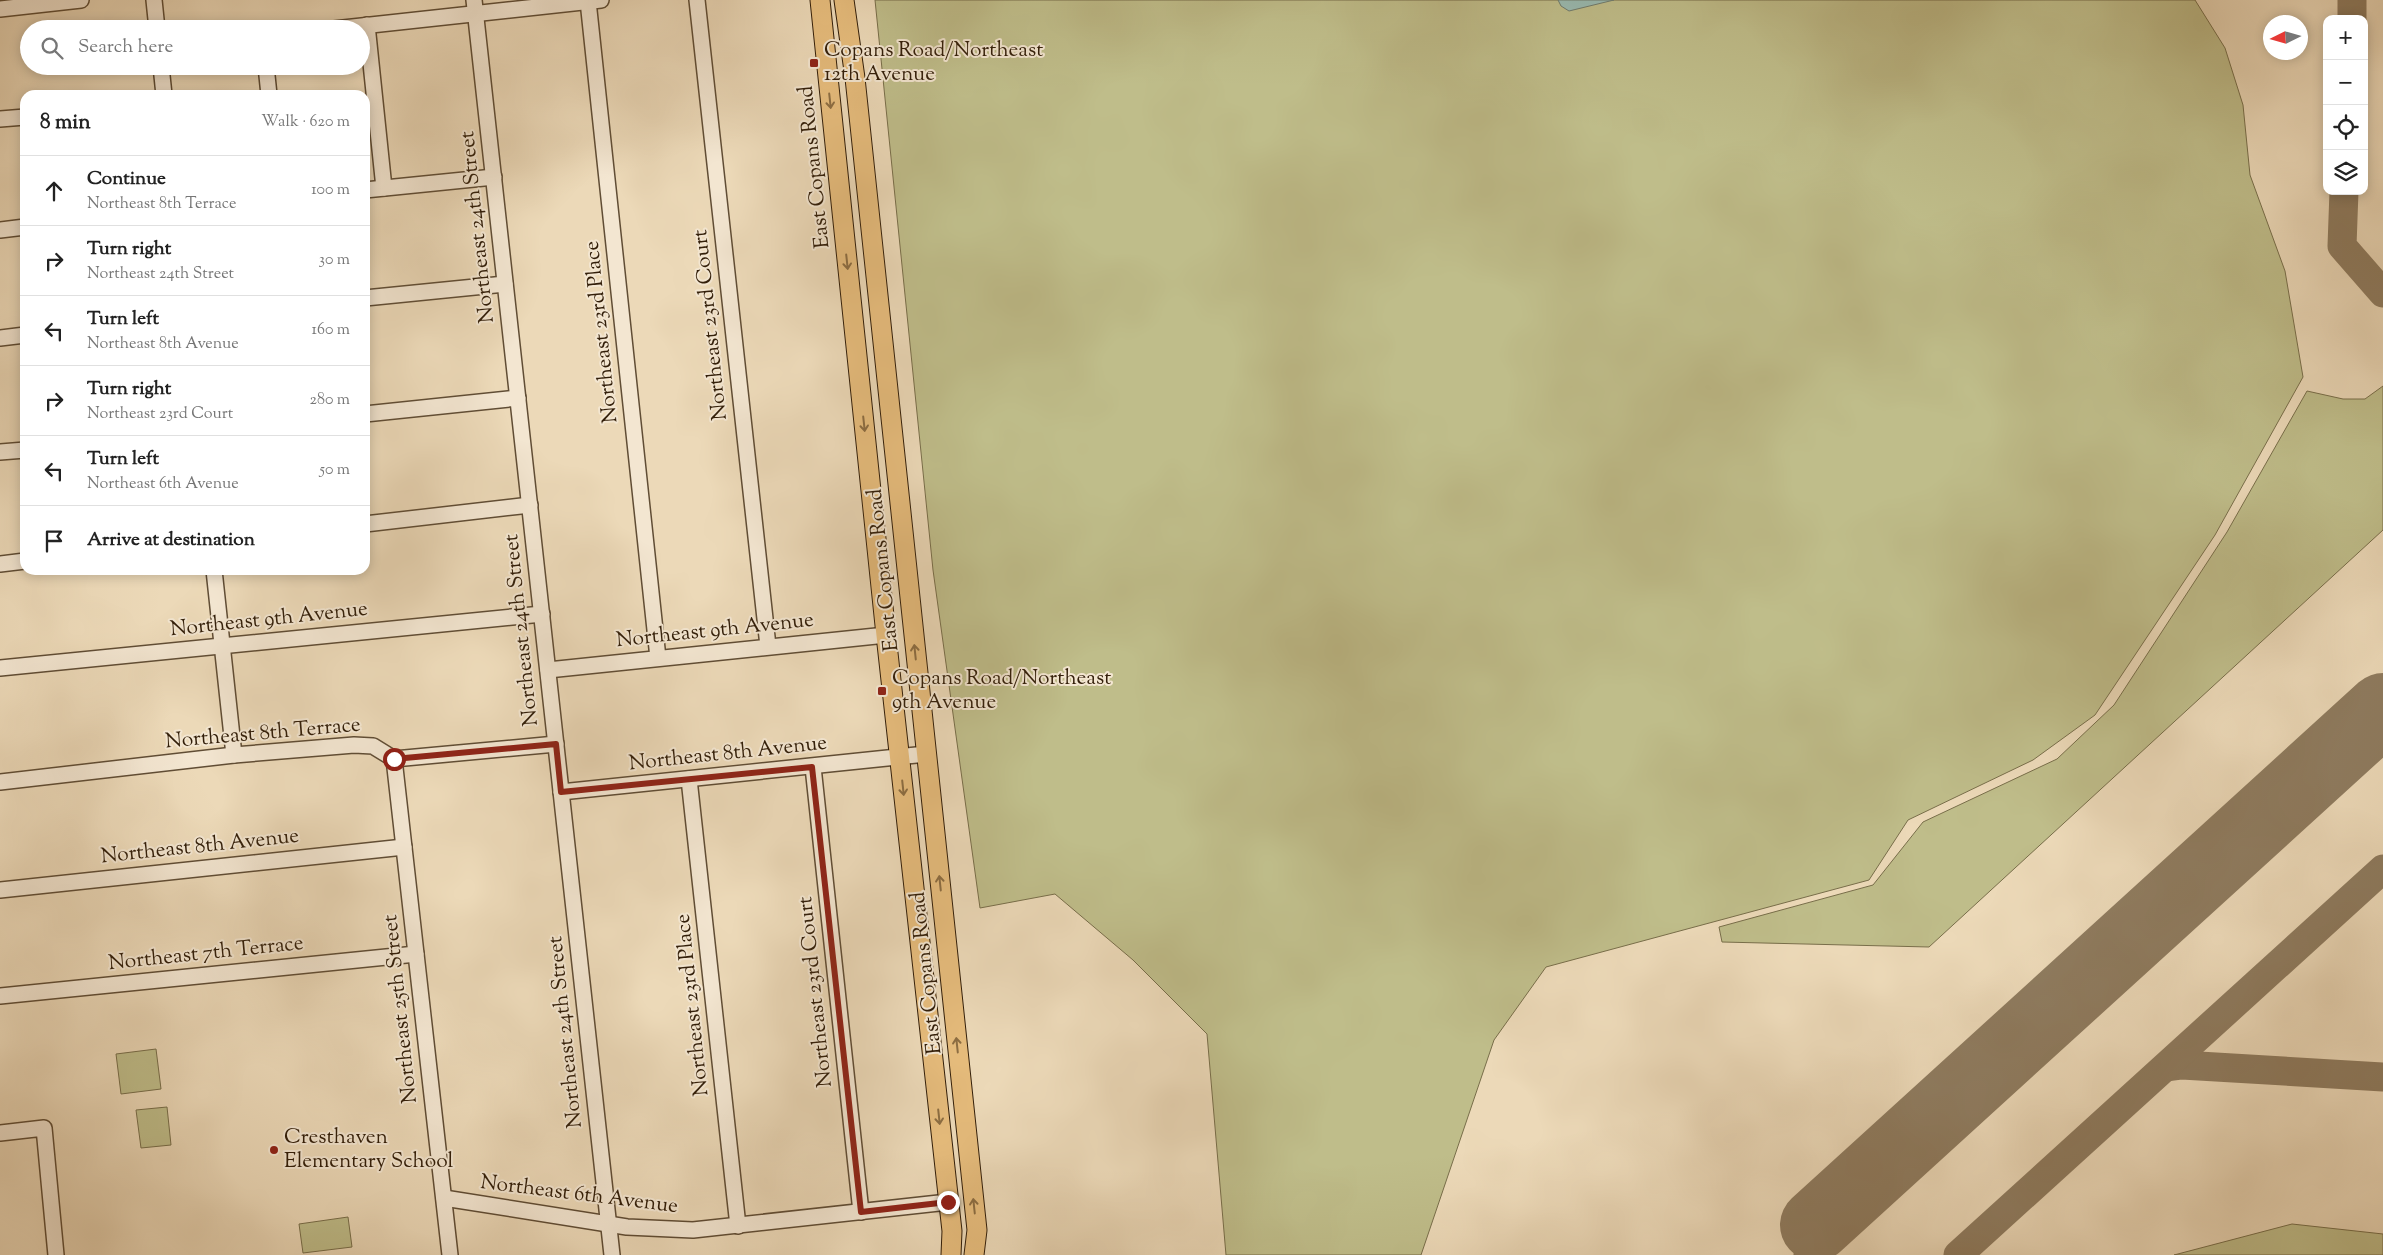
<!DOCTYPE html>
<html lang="en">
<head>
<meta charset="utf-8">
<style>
  :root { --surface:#fff; --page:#f6f6f6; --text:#222; --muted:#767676; --line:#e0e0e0 }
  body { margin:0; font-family:"Sorts Mill Goudy",serif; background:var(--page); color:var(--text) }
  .controls { position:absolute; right:15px; top:15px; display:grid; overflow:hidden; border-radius:10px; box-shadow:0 2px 12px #0003 }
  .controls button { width:45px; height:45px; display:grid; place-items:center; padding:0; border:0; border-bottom:1px solid var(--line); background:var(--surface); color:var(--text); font:25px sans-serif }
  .compass { position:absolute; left:2263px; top:15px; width:45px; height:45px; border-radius:50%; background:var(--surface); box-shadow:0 2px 12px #0003; rotate:265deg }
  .stop { position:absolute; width:15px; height:15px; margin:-11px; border:4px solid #8f2418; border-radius:50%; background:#fff }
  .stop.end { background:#8f2418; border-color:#fff; box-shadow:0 1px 5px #0008 }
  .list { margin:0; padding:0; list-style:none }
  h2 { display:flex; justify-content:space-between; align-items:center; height:65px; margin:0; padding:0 20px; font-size:21px }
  h2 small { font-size:16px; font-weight:400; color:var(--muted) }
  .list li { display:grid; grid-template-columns:32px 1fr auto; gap:15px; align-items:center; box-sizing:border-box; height:70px; padding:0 20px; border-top:1px solid var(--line) }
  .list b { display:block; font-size:19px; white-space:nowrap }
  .list p { margin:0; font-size:16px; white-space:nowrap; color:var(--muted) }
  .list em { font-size:16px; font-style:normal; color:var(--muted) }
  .icon { flex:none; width:28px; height:28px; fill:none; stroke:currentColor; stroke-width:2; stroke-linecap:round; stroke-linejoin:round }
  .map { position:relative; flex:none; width:2383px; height:1255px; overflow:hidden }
  .search { position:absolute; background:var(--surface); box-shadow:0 2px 12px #0003; left:20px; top:20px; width:350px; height:55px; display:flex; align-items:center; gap:12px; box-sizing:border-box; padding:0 18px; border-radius:28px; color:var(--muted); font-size:19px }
  .panel { position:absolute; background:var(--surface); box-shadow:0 2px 12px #0003; left:20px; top:90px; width:350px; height:485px; border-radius:15px }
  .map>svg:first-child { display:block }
  .green { fill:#bfbd8a; stroke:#786e4a }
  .water { fill:#99bab1; stroke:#707c6e }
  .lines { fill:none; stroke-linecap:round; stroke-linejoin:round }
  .taxiway { stroke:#8f7c60; stroke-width:29 }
  .runway { stroke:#8f7c60; stroke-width:72 }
  .minor-casing { stroke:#604d35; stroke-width:18 }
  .major-casing { stroke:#321e09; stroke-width:21 }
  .minor { stroke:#f3e6d1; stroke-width:15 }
  .major { stroke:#e6bc7c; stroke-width:19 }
  .oneway { stroke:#8c6d42 }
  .route { stroke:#8f2418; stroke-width:6 }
  .poi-dot { fill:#8f2418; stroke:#f3e6d1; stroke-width:2 }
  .labels { text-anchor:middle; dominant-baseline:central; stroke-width:4; stroke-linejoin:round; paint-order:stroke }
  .poi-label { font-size:21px; fill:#321e09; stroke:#f3e6d1; text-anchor:start }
  .street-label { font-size:21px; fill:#321e09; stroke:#f3e6d1 }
</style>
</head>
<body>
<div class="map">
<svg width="2383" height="1255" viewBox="0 0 2383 1255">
  <rect width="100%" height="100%" fill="#ecd9b8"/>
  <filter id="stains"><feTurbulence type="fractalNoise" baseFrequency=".004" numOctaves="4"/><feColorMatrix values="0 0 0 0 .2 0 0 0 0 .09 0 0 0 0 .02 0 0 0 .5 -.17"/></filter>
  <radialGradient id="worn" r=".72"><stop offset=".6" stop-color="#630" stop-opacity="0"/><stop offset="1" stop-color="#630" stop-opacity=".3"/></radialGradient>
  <g class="green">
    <polygon points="875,0 2195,0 2225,48 2243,105 2250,175 2285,271 2303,377 2215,535 2095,715 2033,760 1908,820 1869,880 1546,967 1494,1040 1421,1255 1226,1255 1207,1034 1133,960 1055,894 980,908 933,570"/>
    <polygon points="2383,386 2383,530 1929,947 1722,942 1719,927 1873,885 1923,822 2057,759 2114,705 2227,532 2307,391 2343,399 2365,399"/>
    <polygon points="156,1049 161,1089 121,1094 116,1054"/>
    <polygon points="167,1107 171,1145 141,1148 136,1110"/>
    <polygon points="348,1217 352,1247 303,1253 299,1224"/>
    <polygon points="2292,1224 2383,1234 2383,1255 2174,1255"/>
  </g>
  <polygon class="water" points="1558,0 1614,0 1569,11 1561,6"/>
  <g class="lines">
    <g class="taxiway">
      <polyline points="2352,19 2352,0"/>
      <polyline points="2344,191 2342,246 2383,293"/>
      <polyline points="2368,723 2383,739"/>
      <polyline points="2167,1067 2182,1065 2383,1077"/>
      <polyline points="1808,1255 1816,1225"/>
      <polyline points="1958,1255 2383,869"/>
    </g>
    <polyline class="runway" points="1816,1225 2383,709"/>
    <g class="minor-casing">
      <g id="minor">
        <polyline points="154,0 157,29"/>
        <polyline points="474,0 612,1255"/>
        <polyline points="697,0 768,646"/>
        <polyline points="588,1 658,658"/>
        <polyline points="0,9 81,0"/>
        <polyline points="367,25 384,188"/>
        <polyline points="334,29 601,0"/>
        <polyline points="161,66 164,95"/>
        <polyline points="266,66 269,95"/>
        <polyline points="0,119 25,117"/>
        <polyline points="365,190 494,177"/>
        <polyline points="0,230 25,227"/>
        <polyline points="365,298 505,284"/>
        <polyline points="0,338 25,335"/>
        <polyline points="365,414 518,398"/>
        <polyline points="0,452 25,450"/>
        <polyline points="365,524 530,505"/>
        <polyline points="0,564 25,561"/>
        <polyline points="214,570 234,755"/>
        <polyline points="0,668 542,614"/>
        <polyline points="548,670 886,635"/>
        <polyline points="394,759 450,1255"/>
        <polyline points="813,767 861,1212"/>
        <polyline points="689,779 738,1226"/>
        <polyline points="0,782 234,755 354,745 373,746 394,759 556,744"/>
        <polyline points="561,792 926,754"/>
        <polyline points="0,890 404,847"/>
        <polyline points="0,996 416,954"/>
        <polyline points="0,1133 44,1128 56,1255"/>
        <polyline points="444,1198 627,1227 693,1230 948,1202"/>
      </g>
    </g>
    <g class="major-casing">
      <g id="major">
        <polyline points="820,0 886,635 952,1231 951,1255"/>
        <polyline points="844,0 855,78 977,1230 974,1255"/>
      </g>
    </g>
    <use href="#minor" class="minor"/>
    <use href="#major" class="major"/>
  </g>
  <defs><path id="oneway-shaft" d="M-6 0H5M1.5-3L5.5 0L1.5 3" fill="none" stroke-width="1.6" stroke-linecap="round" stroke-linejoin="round" transform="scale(1.25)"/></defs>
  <g class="oneway">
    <use href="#oneway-shaft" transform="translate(830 101) rotate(84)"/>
    <use href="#oneway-shaft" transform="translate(847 262) rotate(84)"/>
    <use href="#oneway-shaft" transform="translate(864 424) rotate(84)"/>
    <use href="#oneway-shaft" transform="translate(915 652) rotate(-96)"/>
    <use href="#oneway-shaft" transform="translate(903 788) rotate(84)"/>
    <use href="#oneway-shaft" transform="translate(940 883) rotate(-96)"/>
    <use href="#oneway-shaft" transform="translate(957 1045) rotate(-96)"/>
    <use href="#oneway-shaft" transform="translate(939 1117) rotate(84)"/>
    <use href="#oneway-shaft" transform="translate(974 1206) rotate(-96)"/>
  </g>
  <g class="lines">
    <polyline class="route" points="394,759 556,744 561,792 812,767 861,1212 948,1202"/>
  </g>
  <g class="poi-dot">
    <rect x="809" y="58" width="10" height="10" rx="2.5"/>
    <rect x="877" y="686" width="10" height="10" rx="2.5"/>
    <circle cx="274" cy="1150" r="5"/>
  </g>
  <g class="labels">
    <g class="poi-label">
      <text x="824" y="51">Copans Road/Northeast<tspan x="824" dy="24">12th Avenue</tspan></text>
      <text x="892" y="679">Copans Road/Northeast<tspan x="892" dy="24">9th Avenue</tspan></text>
      <text x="284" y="1138">Cresthaven<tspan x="284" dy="24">Elementary School</tspan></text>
    </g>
    <g class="street-label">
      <text transform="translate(815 167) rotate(-96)">East Copans Road</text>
      <text transform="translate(478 227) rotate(-96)">Northeast 24th Street</text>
      <text transform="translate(711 325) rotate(-96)">Northeast 23rd Court</text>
      <text transform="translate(602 332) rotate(-96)">Northeast 23rd Place</text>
      <text transform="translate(884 570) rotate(-96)">East Copans Road</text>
      <text transform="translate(269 620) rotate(-6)">Northeast 9th Avenue</text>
      <text transform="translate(522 630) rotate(-96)">Northeast 24th Street</text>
      <text transform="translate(715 631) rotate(-6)">Northeast 9th Avenue</text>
      <text transform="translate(263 734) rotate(-5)">Northeast 8th Terrace</text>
      <text transform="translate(728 754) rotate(-6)">Northeast 8th Avenue</text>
      <text transform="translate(200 847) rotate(-6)">Northeast 8th Avenue</text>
      <text transform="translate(206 954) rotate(-6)">Northeast 7th Terrace</text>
      <text transform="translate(927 973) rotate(-96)">East Copans Road</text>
      <text transform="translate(816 992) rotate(-96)">Northeast 23rd Court</text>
      <text transform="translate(693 1005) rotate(-96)">Northeast 23rd Place</text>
      <text transform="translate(401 1009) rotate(-96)">Northeast 25th Street</text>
      <text transform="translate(566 1032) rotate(-96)">Northeast 24th Street</text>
      <text transform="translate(579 1195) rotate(7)">Northeast 6th Avenue</text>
    </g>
  </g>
  <rect width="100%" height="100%" filter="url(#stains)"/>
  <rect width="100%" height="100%" fill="url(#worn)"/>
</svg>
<div class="controls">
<button>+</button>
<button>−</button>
<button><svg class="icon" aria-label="locate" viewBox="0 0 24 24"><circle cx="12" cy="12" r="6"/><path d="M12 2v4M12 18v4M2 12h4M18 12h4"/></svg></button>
<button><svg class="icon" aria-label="layers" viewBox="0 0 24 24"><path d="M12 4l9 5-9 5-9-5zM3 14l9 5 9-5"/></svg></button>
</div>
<svg class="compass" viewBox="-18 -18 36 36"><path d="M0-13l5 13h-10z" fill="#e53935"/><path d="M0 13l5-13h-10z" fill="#767676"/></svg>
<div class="stop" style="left:394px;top:759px"></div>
<div class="stop end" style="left:948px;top:1202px"></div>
<div class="search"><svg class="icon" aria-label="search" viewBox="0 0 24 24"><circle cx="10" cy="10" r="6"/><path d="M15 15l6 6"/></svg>Search here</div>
<section class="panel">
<h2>8 min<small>Walk · 620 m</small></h2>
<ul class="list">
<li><svg class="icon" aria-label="ahead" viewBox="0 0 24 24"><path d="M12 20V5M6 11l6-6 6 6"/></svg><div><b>Continue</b><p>Northeast 8th Terrace</p></div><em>100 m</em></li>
<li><svg class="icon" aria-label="right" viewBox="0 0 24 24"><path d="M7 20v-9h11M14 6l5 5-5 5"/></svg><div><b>Turn right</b><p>Northeast 24th Street</p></div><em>30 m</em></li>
<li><svg class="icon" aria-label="left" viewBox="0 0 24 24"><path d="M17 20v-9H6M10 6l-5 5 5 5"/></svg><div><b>Turn left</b><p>Northeast 8th Avenue</p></div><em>160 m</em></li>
<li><svg class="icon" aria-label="right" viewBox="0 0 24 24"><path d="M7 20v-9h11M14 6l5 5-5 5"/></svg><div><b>Turn right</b><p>Northeast 23rd Court</p></div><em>280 m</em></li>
<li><svg class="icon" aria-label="left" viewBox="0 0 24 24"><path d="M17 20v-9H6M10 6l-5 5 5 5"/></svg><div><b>Turn left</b><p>Northeast 6th Avenue</p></div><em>50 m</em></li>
<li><svg class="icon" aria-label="arrive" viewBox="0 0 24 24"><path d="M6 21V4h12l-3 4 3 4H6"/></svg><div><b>Arrive at destination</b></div></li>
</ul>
</section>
</div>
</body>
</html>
